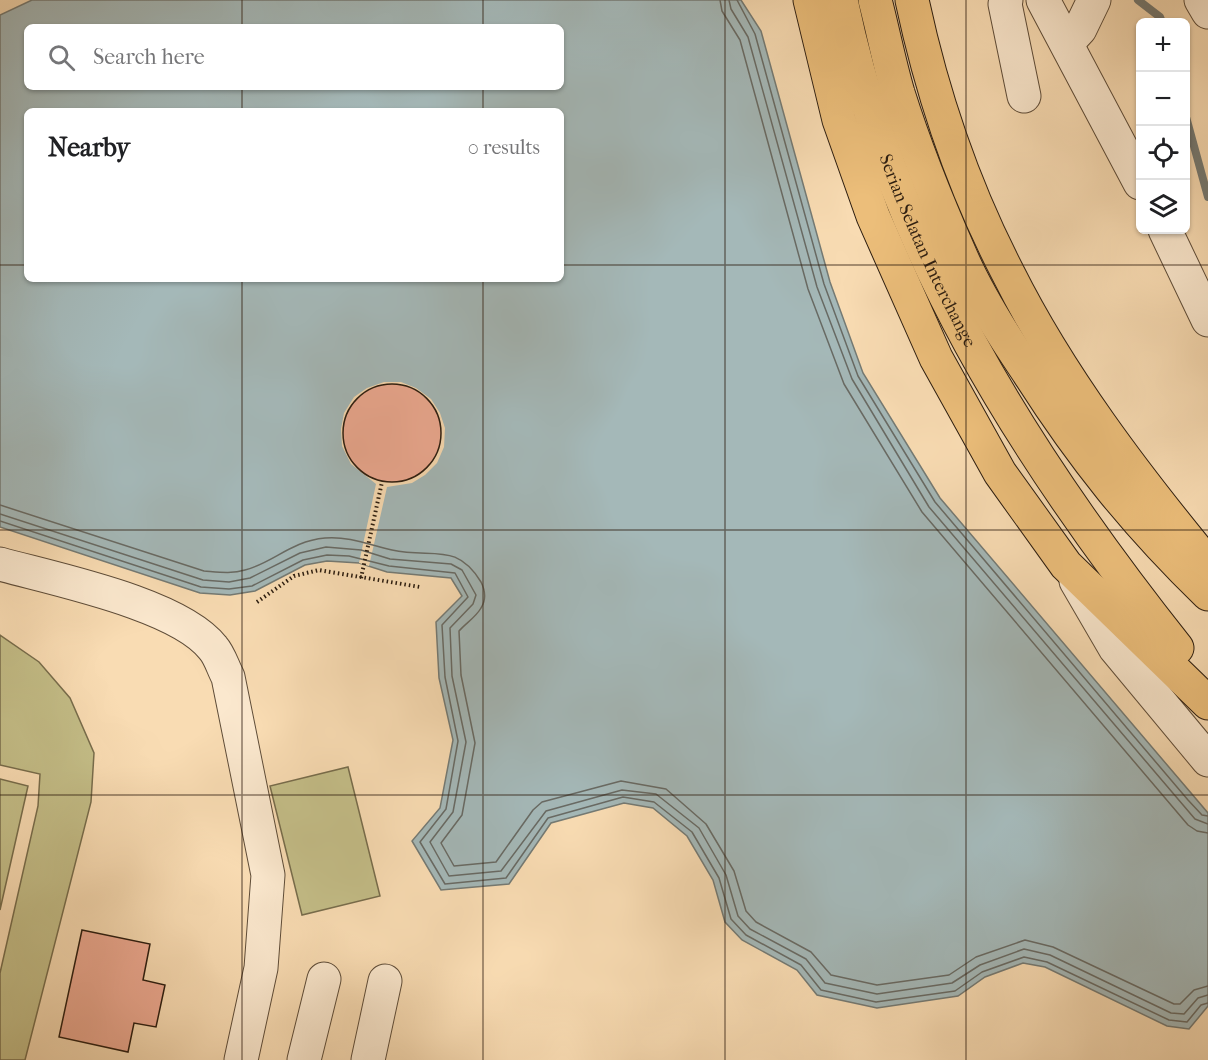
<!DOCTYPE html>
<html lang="en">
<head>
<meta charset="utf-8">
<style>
  :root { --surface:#fff; --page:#f2f2f2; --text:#202124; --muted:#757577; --line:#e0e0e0 }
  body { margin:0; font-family:"IM FELL French Canon",serif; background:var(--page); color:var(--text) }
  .controls { position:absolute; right:18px; top:18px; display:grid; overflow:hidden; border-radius:9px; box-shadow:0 2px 4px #0004 }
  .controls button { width:54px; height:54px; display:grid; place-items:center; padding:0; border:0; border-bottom:2px solid var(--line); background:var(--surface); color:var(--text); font:30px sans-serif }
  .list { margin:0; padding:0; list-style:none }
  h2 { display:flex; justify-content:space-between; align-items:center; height:78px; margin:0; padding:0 24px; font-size:26px }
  h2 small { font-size:20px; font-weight:400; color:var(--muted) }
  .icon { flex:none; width:33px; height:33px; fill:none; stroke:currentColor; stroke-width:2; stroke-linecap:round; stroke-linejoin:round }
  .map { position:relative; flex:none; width:1208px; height:1060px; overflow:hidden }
  .search { position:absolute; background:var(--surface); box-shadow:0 2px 4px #0004; left:24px; top:24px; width:540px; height:66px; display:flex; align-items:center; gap:15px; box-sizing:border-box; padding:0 21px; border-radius:9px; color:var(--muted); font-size:22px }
  .panel { position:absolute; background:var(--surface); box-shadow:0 2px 4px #0004; left:24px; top:108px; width:540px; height:174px; border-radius:9px }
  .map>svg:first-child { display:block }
  .green { fill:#c4be88; stroke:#786d4c; stroke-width:1.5 }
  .water { fill:#a4b8b8; stroke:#747a74; stroke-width:1.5; fill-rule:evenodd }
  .pier { fill:#f9dcb3 }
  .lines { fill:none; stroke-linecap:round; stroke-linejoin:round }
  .shore { stroke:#686a64; stroke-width:1.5 }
  .stream { stroke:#747a74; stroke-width:8 }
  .building { fill:#eda991; stroke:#2b1c0f; stroke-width:1.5 }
  .minor-casing { stroke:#5e4c38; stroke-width:35 }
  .highway-casing { stroke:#2b1c0f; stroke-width:35 }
  .path { stroke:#2b1c0f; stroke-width:4; stroke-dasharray:1.5 3; stroke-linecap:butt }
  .minor { stroke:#fbe8ce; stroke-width:33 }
  .highway { stroke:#ecbe7a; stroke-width:33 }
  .grid { fill:none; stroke:#2b1c0f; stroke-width:1.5; stroke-opacity:0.55 }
  .labels { text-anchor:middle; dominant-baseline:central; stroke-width:4.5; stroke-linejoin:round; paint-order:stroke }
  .street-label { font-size:18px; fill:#2b1c0f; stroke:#fbe8ce }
</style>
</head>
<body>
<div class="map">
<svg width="1208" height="1060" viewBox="0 0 1208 1060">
  <rect width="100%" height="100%" fill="#f9dcb3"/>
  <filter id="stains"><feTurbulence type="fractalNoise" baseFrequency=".00333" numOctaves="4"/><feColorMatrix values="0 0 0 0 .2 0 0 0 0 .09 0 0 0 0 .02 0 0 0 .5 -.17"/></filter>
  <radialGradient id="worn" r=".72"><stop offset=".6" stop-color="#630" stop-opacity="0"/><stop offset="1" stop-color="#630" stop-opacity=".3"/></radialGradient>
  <g class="green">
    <polygon points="0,635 39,662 70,698 94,753 91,802 25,1060 0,1060 0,973 38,806 40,774 0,765"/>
    <polygon points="348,767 380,896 302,915 270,786"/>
    <polygon points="0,779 28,786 0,910"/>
  </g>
  <path class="water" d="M32,0H741L761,31L830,282L863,373L940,498L1208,813V1006L1189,1029L1167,1026L1045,967L1023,963L985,977L958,996L877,1008L817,995L797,970L742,940L725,922L713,880L687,836L653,808L624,803L551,823L509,884L441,890L412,841L440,808L453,740L439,678L436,622L462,596L451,578L387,572L359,563L327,561L305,565L255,591L230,595L200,593L0,527V15ZM27,27H561V87H27ZM27,111H561V279H27Z"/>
  <polygon class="pier" points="384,382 401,382 416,388 431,399 440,413 445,428 444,447 437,463 425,475 412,483 387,487 369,566 359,563 376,484 351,464 342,446 341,429 344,413 354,397 367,388"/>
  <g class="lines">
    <g class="shore">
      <polyline points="720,0 722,11 740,40 808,289 844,384 922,512 1188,825 1197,831 1208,833"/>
      <polyline points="729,0 731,9 748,37 817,287 852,379 929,507 1195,819 1208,824"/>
      <polyline points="737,0 755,34 824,284 858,376 935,502 1188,800 1202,815 1208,816"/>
      <path d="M0,505L204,571C218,572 232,574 245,570C273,563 291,541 325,538C349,536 370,545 392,550C432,559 456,541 481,582C485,590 486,600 481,608C476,617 466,623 459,631L461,675L475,743L462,815L441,843L454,866L496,862L533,810L542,802L621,781L666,789L706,824L734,871L746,911L756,922L811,952L831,975L877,985L949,975L976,957L1025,940L1053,947L1174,1004H1180L1194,990L1208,986"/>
      <polyline points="0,514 203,580 229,582 250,578 300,553 326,547 361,550 390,559 451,564 462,570 476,595 473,604 450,628 452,676 466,742 453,812 430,842 449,876 501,871 546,811 622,790 656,794 699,828 726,875 738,916 750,929 806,959 825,983 877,994 952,983 980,965 1024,949 1050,955 1171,1013 1184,1014 1198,998 1208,995"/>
      <polyline points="0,521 201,587 229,589 252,586 303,560 327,555 349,556 389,566 455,573 468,597 442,625 445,677 458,741 446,809 420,842 445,884 506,878 548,818 623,797 654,802 692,832 719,878 731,919 746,935 801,965 821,990 876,1002 955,991 982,972 1024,957 1047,962 1169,1020 1187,1022 1201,1005 1208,1003"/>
    </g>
    <g class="stream">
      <polyline points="1138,0 1160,17 1162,22"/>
      <polyline points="1186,117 1208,197"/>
    </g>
  </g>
  <g class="building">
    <circle cx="392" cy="433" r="49"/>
    <polygon points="82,930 150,944 143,980 165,985 156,1027 134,1023 128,1052 59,1037"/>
  </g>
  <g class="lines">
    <g class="minor-casing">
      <g id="minor">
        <polyline points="1006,0 1005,4 1024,96"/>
        <polyline points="1043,0 1140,183"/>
        <polyline points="1201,0 1208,12"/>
        <polyline points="1067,43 1080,29 1094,0"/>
        <polyline points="1165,230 1208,320"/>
        <path d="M0,564C54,579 179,604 213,648C220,656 223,668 228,677L268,875L261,968L241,1060"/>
        <polyline points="1076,581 1115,648 1208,760"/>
        <polyline points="304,1060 324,979"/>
        <polyline points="368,1060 385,981"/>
      </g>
    </g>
    <g class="highway-casing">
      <g id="highway">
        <polyline points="810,0 839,120 873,216 936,358 1000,473 1066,565 1208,703"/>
        <path id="s1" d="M841,0C892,246 1023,454 1177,648"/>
        <path d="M875,0C883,31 889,62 898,93C915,147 937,202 960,254C978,296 1003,335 1028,372C1082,457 1136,524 1208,594"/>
        <path d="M912,0C932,94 964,188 1008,273C1060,377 1134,474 1208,564"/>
      </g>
    </g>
    <g class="path">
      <polyline points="361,578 382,482"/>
      <polyline points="257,602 294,576 319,570 420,587"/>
    </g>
    <use href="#minor" class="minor"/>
    <use href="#highway" class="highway"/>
  </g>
  <path class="grid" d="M242,0V27M483,0V27M725,0V1060M966,0V1060M242,87V111M483,87V111M0,265H27M561,265H1208M242,279V1060M483,279V1060M0,530H1208M0,795H1208"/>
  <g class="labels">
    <g class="street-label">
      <text stroke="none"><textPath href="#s1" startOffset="266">Serian Selatan Interchange</textPath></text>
    </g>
  </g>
  <rect width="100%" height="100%" filter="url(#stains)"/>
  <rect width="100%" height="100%" fill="url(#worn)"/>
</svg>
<div class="controls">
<button>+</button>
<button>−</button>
<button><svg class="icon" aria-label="locate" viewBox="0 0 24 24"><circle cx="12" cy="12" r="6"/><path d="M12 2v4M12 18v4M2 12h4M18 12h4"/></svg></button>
<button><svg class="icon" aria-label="layers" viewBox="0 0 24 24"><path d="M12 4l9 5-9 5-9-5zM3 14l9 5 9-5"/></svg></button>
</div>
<div class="search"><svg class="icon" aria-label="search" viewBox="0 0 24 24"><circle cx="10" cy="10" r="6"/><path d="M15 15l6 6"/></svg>Search here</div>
<section class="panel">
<h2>Nearby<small>0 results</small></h2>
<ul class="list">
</ul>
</section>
</div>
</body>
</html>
